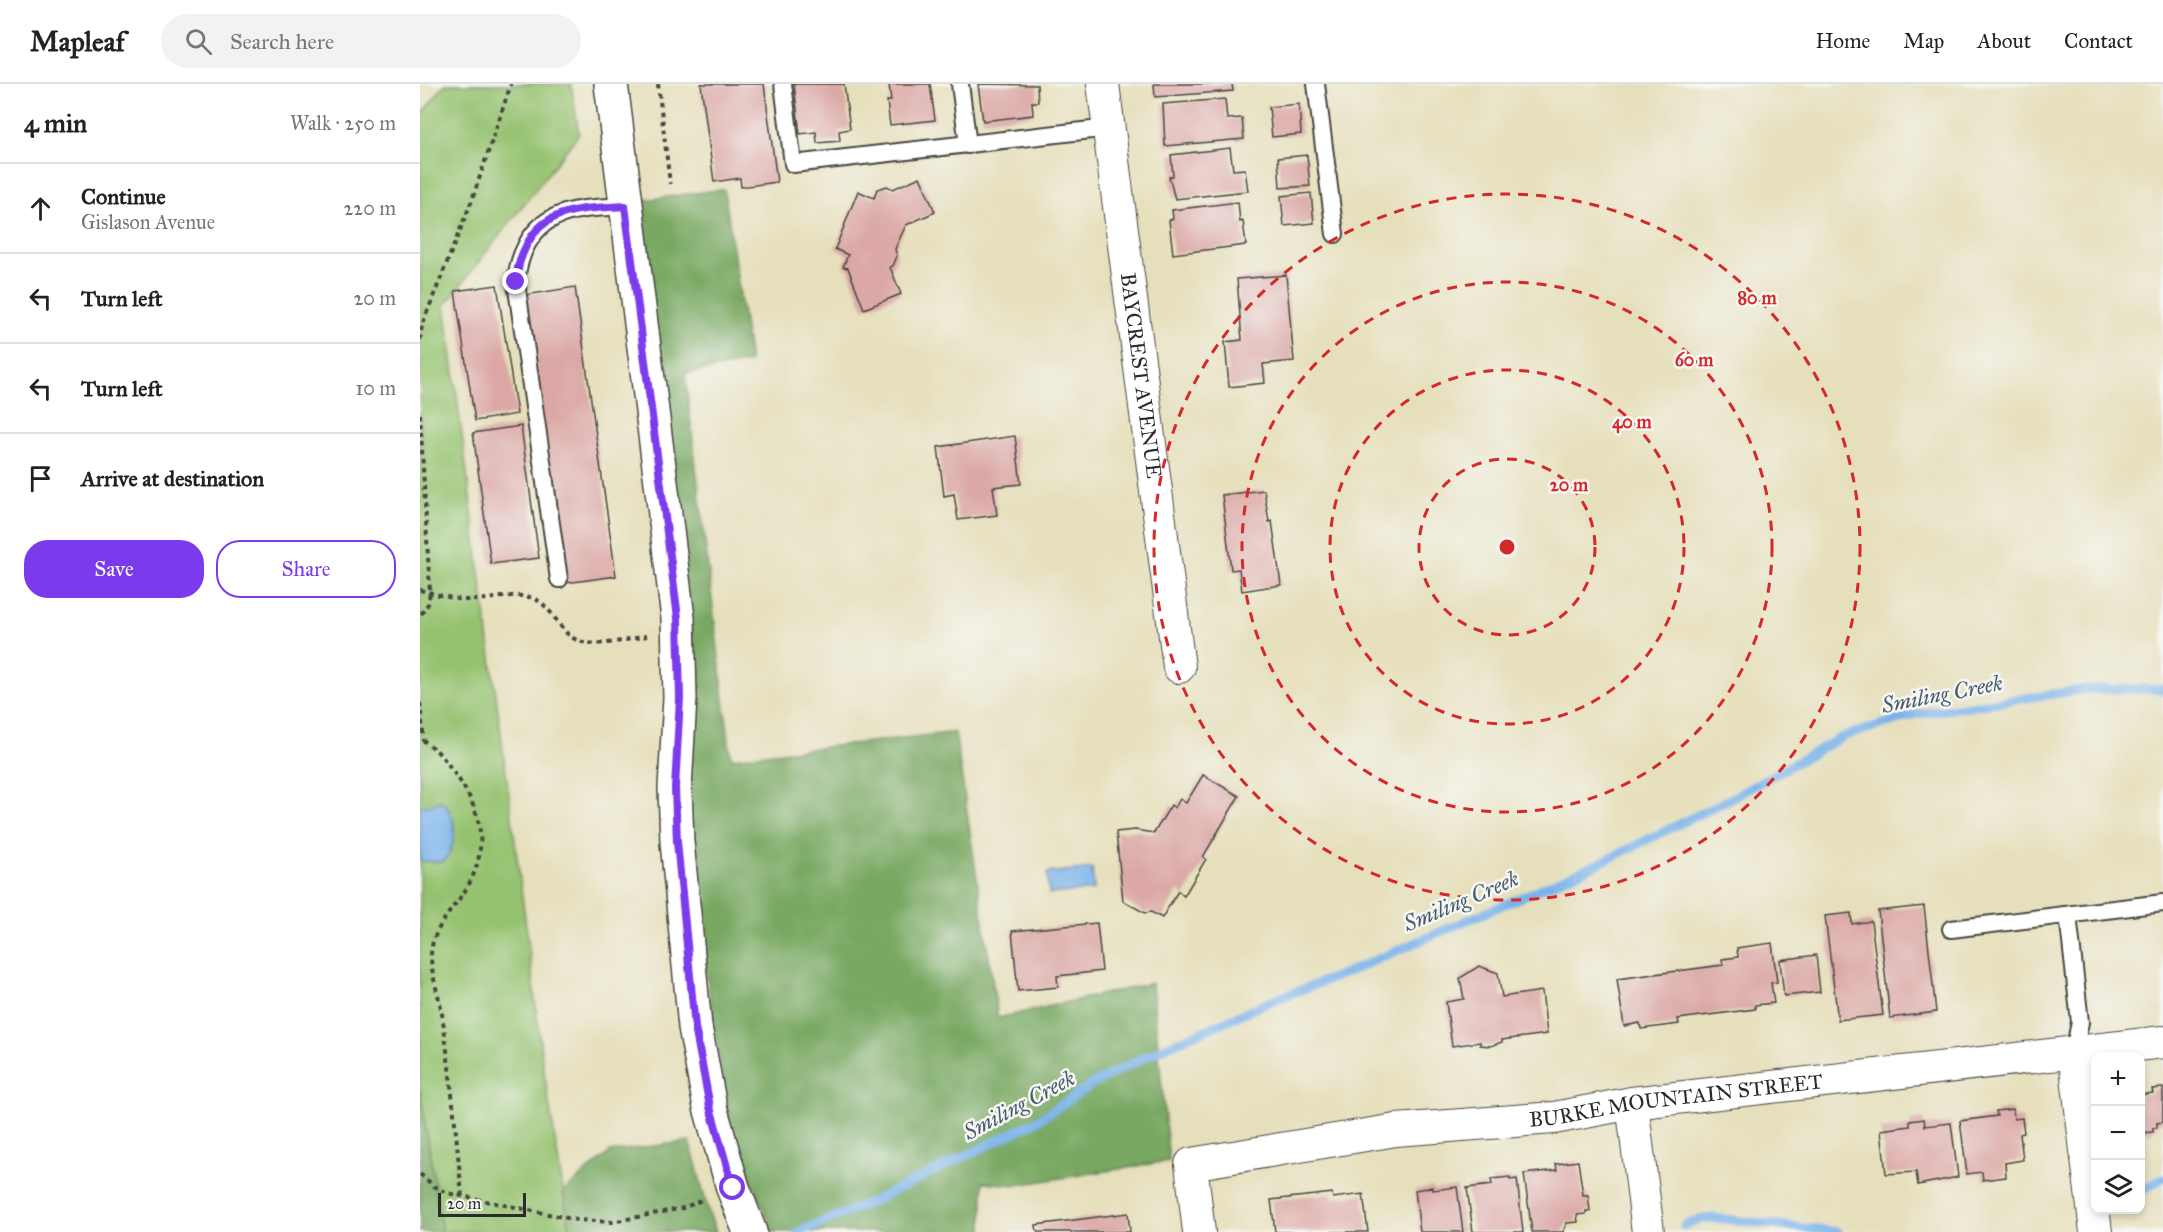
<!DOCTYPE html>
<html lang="en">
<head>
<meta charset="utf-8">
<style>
  :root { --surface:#fff; --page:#f2f2f2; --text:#222; --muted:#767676; --line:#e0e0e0; --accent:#7c3aed }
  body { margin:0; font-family:"IM FELL Great Primer",serif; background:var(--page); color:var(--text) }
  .controls { position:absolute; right:18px; bottom:18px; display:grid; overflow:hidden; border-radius:12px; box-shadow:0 3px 9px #0003 }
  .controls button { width:54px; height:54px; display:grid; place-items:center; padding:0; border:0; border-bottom:2px solid var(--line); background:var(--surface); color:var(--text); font:30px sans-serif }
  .scale { position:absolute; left:18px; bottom:15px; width:88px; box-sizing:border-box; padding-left:6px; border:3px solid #2b2b2b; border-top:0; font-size:16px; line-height:21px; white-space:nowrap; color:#2b2b2b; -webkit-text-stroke:4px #f6f6f2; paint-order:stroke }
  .stop { position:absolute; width:18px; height:18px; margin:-14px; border:4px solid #7c3aed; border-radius:50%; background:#fff }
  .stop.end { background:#7c3aed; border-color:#fff; box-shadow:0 2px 6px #0008 }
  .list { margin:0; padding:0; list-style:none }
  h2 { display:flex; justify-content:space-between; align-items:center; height:78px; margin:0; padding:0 24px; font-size:26px }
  h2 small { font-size:20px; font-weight:400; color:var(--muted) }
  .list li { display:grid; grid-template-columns:39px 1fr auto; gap:18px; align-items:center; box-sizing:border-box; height:90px; padding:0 24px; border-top:2px solid var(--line) }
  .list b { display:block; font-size:22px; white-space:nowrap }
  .list p { margin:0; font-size:20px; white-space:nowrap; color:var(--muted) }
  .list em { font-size:20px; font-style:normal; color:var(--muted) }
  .actions { display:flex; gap:12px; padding:18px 24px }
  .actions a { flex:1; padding:14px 0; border:2px solid var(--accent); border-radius:24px; text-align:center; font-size:21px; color:var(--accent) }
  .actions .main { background:var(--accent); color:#fff }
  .icon { flex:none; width:33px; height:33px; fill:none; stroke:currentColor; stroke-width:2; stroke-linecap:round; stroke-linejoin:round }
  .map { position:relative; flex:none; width:1743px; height:1148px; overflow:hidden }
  header { display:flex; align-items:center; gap:36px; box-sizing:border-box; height:84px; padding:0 30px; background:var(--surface); border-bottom:2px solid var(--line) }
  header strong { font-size:28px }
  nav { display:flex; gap:33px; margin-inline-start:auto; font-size:21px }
  .search { width:420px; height:54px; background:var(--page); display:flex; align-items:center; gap:15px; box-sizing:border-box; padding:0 21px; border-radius:33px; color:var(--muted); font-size:22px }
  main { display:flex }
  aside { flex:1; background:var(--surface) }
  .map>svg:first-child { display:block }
  .green { fill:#95c270; stroke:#60764e; stroke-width:1.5 }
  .forest { fill:#78a862; stroke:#526a46; stroke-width:1.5 }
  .water { fill:#79b2ea; stroke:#526e8a; stroke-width:1.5 }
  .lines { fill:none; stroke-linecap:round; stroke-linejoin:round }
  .stream { stroke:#79b2ea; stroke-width:9 }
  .building { fill:#dba8a6 }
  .service-casing { stroke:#474641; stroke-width:20 }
  .minor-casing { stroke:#474641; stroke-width:34 }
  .tertiary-casing { stroke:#474641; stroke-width:36 }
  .path { stroke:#474641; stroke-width:4; stroke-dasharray:4.5 4.5; stroke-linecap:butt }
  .service { stroke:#fff; stroke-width:16 }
  .minor { stroke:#fff; stroke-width:32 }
  .tertiary { stroke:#fff; stroke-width:33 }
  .route { stroke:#7c3aed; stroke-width:8 }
  .ring { fill:none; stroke:#d62828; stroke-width:3; stroke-dasharray:10 8 }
  .labels { text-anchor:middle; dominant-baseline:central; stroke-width:5; stroke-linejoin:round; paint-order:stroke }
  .street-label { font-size:21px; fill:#2b2b2b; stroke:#f6f6f2 }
  .water-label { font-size:22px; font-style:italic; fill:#465a6e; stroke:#f6f6f2 }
  .centre { fill:#d62828; stroke:#f6f6f2; stroke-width:3 }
  .ring-label { font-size:18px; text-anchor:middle; font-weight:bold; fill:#d62828; stroke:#f6f6f2; stroke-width:5; stroke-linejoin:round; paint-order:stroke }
</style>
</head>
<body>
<header>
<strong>Mapleaf</strong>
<div class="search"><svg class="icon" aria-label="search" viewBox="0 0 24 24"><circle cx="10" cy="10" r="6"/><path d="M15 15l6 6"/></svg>Search here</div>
<nav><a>Home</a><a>Map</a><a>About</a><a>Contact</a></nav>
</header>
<main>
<aside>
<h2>4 min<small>Walk · 250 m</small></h2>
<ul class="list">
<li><svg class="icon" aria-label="ahead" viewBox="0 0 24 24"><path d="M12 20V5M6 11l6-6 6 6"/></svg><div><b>Continue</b><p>Gislason Avenue</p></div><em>220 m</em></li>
<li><svg class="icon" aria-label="left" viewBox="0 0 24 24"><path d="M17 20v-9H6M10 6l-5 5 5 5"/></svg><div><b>Turn left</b></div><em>20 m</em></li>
<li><svg class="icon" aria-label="left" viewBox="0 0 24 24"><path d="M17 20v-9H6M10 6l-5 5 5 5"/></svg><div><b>Turn left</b></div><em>10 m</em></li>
<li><svg class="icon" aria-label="arrive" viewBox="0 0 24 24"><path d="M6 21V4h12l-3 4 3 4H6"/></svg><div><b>Arrive at destination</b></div></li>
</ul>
<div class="actions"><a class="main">Save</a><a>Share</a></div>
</aside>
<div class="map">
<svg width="1743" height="1148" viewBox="0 0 1743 1148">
  <rect width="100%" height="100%" fill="#f6f6f2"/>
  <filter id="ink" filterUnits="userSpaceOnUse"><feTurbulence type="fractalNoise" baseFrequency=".0167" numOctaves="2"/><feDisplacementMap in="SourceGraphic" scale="12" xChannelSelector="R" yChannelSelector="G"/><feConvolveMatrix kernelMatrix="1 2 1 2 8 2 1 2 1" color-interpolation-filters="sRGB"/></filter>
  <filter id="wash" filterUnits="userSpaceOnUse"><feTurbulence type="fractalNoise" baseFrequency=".008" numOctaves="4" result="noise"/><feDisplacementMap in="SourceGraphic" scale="24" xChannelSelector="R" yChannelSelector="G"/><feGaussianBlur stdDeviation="1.35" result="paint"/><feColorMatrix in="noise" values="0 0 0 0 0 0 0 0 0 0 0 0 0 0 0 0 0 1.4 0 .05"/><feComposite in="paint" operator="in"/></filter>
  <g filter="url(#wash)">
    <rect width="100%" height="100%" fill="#e6dfbb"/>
    <polygon class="green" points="25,0 151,0 159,50 25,221 109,865 123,982 150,1148 22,1148 0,1005 0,32"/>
    <g class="forest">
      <polygon points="304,105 330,278 265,290 311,674 535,648 578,934 732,899 749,1077 597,1101 563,1098 563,1148 353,1148 308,1039 274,802 217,117"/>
      <polygon points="0,1005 22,1148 0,1148"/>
      <polygon points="270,1057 288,1126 296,1148 150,1148 143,1108 190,1068"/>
    </g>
    <g class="water">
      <path d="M20,717C39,729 38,763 23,778L0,777V721L8,722Z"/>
      <polygon points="672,784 674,806 629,810 627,789"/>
    </g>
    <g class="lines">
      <g class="stream">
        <polyline points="1720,1108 1743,1094"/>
        <polyline points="1264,1142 1281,1135 1295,1134 1418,1148"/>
        <polyline points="378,1148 447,1120 615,1038 673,1000 728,971 854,916 923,890 1180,779 1310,715 1424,652 1497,630 1667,605 1743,605"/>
      </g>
    </g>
    <g id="blocks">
      <g class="building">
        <polygon points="281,0 344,0 357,98 321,103 320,94 294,98"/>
        <polygon points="374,0 424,0 430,45 419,47 420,57 397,59 396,48 380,50"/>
        <polygon points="469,0 510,0 515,36 470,41 467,17 471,17"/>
        <polygon points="558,0 617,1 618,18 612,18 613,31 563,37"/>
        <polygon points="734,0 812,0 813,7 735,13"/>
        <polygon points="805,15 807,35 822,34 824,55 745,62 743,20"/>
        <polygon points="879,20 881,50 852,53 849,23"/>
        <polygon points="810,64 813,86 825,85 828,107 755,115 749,93 753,92 751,71"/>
        <polygon points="887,71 890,102 860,104 858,74"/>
        <polygon points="500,93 515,128 486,141 475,165 477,172 473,182 470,183 481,210 444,225 428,184 423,183 428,171 415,165 438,107 454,114 457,105 467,102 473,105"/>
        <polygon points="891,109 894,139 864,142 861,112"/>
        <polygon points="818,118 820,138 823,137 826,161 753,170 749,136 753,135 752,126"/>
        <polygon points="866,191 874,277 843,280 845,299 809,303 805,258 822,256 817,195"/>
        <polygon points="77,201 97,330 55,337 35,207"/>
        <polygon points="155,203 196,492 146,499 105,211"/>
        <polygon points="101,342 119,474 71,480 53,349"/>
        <polygon points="595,352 601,400 573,403 577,431 538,436 534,410 524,412 518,363"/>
        <polygon points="844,406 849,438 852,437 861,501 822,507 819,485 811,486 802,411"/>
        <polygon points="783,691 819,712 783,773 786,775 764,812 758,807 742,834 731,828 725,829 703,817 696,748 715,746 734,749 751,721 755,724 760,715 766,719"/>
        <polygon points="1504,822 1516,928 1470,934 1458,827"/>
        <polygon points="1431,829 1432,840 1451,837 1463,931 1418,936 1405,832"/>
        <polygon points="677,839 682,887 637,892 638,903 598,907 592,847"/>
        <polygon points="1352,859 1357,898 1351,899 1354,919 1335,921 1335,925 1258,935 1259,940 1221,945 1220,939 1204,942 1197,895 1303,881 1302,875 1318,873 1317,864"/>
        <polygon points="1396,871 1400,908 1364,912 1360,876"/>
        <polygon points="1059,882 1078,889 1082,913 1122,907 1127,950 1082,956 1082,958 1071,962 1060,961 1060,958 1032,962 1026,918 1044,915 1040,894"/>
        <polygon points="1743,1004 1743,1038 1737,1039 1737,1044 1733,1044 1733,1048 1720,1049 1720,1011 1733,1009 1732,1005"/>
        <polygon points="1593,1025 1594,1035 1602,1034 1604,1049 1600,1050 1603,1076 1585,1079 1586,1093 1563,1096 1562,1088 1547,1090 1540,1037 1577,1032 1576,1027"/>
        <polygon points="1504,1035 1505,1042 1531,1039 1538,1093 1498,1101 1496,1088 1466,1090 1461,1046 1490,1042 1490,1037"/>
        <polygon points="1158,1077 1163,1111 1168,1111 1170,1127 1166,1127 1166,1130 1157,1131 1158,1138 1147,1139 1143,1148 1112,1148 1104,1090 1137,1086 1136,1080"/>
        <polygon points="1090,1093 1090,1096 1097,1095 1103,1148 1053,1148 1047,1104 1072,1101 1071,1095"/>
        <polygon points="1013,1103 1013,1106 1037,1103 1043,1148 1000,1148 995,1106"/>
        <polygon points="912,1109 913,1114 943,1110 948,1148 855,1148 851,1116"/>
        <polygon points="708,1129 710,1148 617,1148 616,1141"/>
      </g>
    </g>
  </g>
  <g filter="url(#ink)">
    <use href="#blocks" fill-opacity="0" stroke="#474641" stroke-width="1.5"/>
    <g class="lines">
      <g class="service-casing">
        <g id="service">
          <polyline points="363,0 373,80 689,44"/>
          <polyline points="540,0 548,61"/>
          <polyline points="896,0 915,150"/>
          <path d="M139,495L96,198C98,173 110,144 135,133C156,123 183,124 205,122"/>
          <polyline points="1648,831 1660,938 1654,968"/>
          <polyline points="1531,845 1743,819"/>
        </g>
      </g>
      <g class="minor-casing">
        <g id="minor">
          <path id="s1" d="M683,0L759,583"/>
          <polyline points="1654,968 1676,1148"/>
          <polyline points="1212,1019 1228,1148"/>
          <path id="s2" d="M779,1148L771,1080L976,1046L1134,1034L1212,1019L1743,958"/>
        </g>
      </g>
      <g class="tertiary-casing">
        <polyline id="tertiary" points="191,0 258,534 260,614 255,704 257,758 275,943 290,1023 313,1104 330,1148"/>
      </g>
      <g class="path">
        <polyline points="238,0 250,100"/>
        <polyline points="0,256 2,241 52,116 91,0"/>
        <polyline points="0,330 10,508 8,520 0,532"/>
        <path d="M0,506C17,510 37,517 54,516C71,516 92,509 109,513C133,518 137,549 159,557C179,564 207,555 227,552"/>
        <path d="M0,619L4,657C18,666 26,677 35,690C60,724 70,760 49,800C36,824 11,843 11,872C11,891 19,911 22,930C31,990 36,1051 42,1112"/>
        <polyline points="0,1090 14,1102 27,1109 157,1136 192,1138 263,1124 284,1115"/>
      </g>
      <use href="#service" class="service"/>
      <use href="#minor" class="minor"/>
      <use href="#tertiary" class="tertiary"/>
    </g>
  </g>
  <g class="lines" filter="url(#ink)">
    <path class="route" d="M96,198C98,173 110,144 135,133C156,123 183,124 205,122L258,534L260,614L255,704L257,758L275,943L290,1023L313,1104"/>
  </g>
  <g class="ring">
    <circle cx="1087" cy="463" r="88"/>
    <circle cx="1087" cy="463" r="177"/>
    <circle cx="1087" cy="463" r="265"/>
    <circle cx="1087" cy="463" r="353"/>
  </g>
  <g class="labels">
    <g class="street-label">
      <text stroke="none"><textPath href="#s1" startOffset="294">BAYCREST AVENUE</textPath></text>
      <text stroke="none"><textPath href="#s2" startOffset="558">BURKE MOUNTAIN STREET</textPath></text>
    </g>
    <g class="water-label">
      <text transform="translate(1522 610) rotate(-11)">Smiling Creek</text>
      <text transform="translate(1041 817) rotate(-23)">Smiling Creek</text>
      <text transform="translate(599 1021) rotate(-28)">Smiling Creek</text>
    </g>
  </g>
  <circle cx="1087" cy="463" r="9" class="centre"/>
  <g class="ring-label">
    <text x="1337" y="220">80 m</text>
    <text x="1274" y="282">60 m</text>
    <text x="1212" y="344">40 m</text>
    <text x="1149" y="407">20 m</text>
  </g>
</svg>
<div class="controls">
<button>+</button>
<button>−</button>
<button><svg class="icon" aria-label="layers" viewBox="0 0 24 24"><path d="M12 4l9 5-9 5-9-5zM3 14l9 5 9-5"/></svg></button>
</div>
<div class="scale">20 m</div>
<div class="stop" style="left:313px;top:1104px"></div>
<div class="stop end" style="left:96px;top:198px"></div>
</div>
</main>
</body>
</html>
